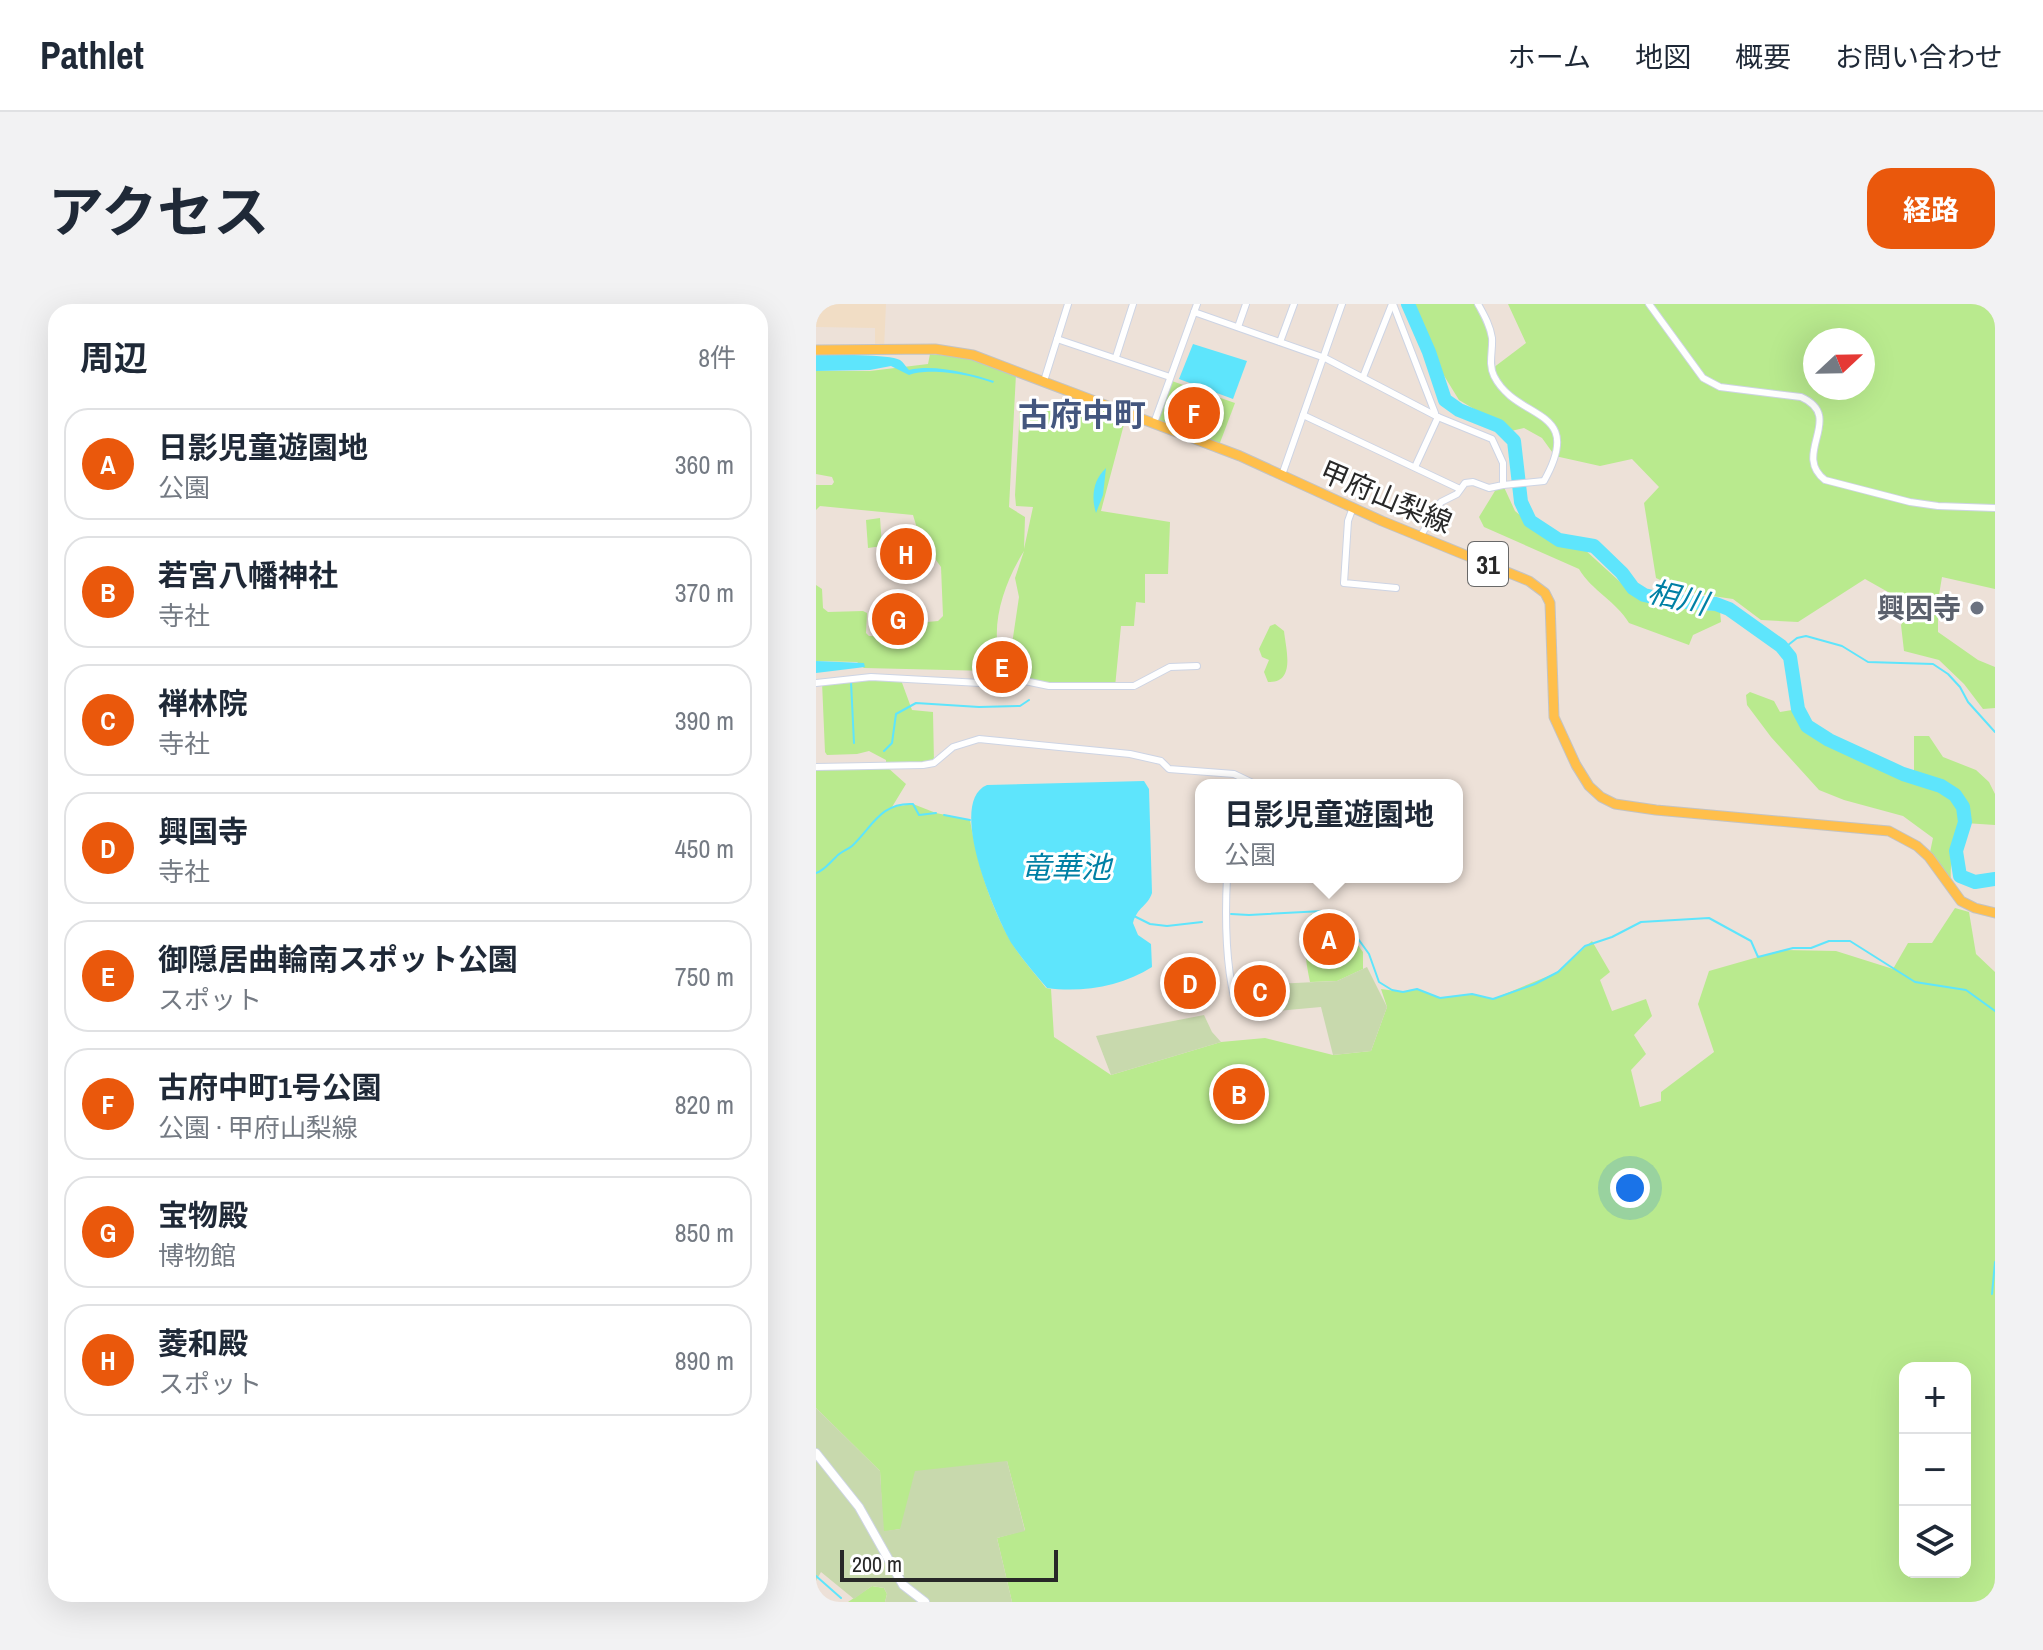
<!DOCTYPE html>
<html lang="ja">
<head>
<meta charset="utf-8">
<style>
  :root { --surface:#fff; --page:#f2f2f3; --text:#1f2937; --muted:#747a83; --line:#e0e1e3; --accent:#ea580c }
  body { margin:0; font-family:"Archivo Narrow","Noto Sans JP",sans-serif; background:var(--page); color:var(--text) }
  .controls { position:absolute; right:24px; bottom:24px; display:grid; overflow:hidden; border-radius:16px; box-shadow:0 8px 32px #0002 }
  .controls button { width:72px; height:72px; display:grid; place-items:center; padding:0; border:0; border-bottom:2px solid var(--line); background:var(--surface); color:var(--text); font:40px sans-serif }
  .compass { position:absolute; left:987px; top:24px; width:72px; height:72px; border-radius:50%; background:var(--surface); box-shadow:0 8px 32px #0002; rotate:68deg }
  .scale { position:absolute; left:24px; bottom:20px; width:218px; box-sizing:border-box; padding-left:8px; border:4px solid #282828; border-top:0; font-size:22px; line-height:28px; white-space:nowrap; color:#282828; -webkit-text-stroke:6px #fff; paint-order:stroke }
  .you { position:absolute; left:814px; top:884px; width:28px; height:28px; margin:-20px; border:6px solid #fff; border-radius:50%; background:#1a73e8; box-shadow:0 0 0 12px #1a73e833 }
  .badge { display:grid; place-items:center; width:52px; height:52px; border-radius:50%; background:var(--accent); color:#fff; font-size:26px; font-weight:700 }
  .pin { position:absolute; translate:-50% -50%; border:4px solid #fff; box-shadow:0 2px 8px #0006 }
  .popup { position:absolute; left:379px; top:475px; width:268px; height:104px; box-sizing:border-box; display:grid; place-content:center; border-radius:16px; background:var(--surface); filter:drop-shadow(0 2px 6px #0005); font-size:26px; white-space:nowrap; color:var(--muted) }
  .popup b { font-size:30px; color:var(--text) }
  .popup::after { content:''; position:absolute; left:50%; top:100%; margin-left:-16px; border:16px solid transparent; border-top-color:var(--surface) }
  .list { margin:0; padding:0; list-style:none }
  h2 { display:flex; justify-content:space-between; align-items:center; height:104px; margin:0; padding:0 32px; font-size:34px }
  h2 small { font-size:26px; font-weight:400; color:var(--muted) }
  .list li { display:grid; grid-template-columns:52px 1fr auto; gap:24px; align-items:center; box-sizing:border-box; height:112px; margin:0 16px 16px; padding:0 16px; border:2px solid var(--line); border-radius:24px }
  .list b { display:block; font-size:30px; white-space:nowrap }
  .list p { margin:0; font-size:26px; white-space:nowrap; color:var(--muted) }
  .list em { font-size:26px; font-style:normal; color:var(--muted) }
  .icon { flex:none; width:44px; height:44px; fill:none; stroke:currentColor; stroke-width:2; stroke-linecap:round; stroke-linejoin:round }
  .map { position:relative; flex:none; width:1179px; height:1298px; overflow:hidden; border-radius:24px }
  header { display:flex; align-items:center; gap:48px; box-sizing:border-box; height:112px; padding:0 40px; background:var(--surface); border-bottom:2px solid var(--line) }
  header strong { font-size:38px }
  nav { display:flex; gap:44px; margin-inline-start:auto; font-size:28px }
  .intro { display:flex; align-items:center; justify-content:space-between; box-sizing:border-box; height:192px; padding:0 48px }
  h1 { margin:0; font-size:56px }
  .button { padding:20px 36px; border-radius:24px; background:var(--accent); color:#fff; font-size:28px; font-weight:700 }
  main { display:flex; gap:48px; padding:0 48px }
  aside { flex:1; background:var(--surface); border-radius:24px; box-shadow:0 8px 32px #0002 }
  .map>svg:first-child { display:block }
  .education { fill:#f1ddc5 }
  .green { fill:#b9ea8e; fill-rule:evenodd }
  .cemetery { fill:#c8d9ad }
  .water { fill:#5ee5fc }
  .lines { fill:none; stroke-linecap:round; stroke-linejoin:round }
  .stream { stroke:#5ee5fc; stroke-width:2 }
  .river { stroke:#5ee5fc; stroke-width:14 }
  .street-casing { stroke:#cdd4e4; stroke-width:8 }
  .secondary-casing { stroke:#cdd4e4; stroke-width:10 }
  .primary-casing { stroke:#c3c3c3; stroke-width:11 }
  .street { stroke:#fff; stroke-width:6 }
  .secondary { stroke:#fff; stroke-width:8 }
  .primary { stroke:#ffbf4b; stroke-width:9 }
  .worship-dot { fill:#6b7280; stroke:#fff; stroke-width:3 }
  .labels { text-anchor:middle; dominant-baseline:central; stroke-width:6; stroke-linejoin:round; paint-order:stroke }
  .shield { fill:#fff; stroke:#686868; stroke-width:2 }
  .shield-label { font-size:26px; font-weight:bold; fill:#282828 }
  .street-label { font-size:28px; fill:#282828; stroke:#fff }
  .worship-label { font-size:28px; font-weight:bold; fill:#5b616d; stroke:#fff; text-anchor:end }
  .water-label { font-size:30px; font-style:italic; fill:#0080a5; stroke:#fff }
  .quarter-label { font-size:32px; font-weight:bold; fill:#44567e; stroke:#fff }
</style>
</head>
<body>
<header>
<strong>Pathlet</strong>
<nav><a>ホーム</a><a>地図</a><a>概要</a><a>お問い合わせ</a></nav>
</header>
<div class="intro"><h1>アクセス</h1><a class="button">経路</a></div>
<main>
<aside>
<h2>周辺<small>8件</small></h2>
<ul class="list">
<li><span class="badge">A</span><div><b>日影児童遊園地</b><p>公園</p></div><em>360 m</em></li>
<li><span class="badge">B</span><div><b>若宮八幡神社</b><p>寺社</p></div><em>370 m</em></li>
<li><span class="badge">C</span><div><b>禅林院</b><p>寺社</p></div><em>390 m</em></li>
<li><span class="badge">D</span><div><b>興国寺</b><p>寺社</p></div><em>450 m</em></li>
<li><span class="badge">E</span><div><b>御隠居曲輪南スポット公園</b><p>スポット</p></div><em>750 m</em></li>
<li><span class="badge">F</span><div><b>古府中町1号公園</b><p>公園 · 甲府山梨線</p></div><em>820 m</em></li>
<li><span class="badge">G</span><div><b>宝物殿</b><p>博物館</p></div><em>850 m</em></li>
<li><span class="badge">H</span><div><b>菱和殿</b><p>スポット</p></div><em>890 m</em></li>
</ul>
</aside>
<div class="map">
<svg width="1179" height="1298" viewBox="0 0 1179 1298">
  <rect width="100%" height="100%" fill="#ede1d8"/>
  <polygon class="education" points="0,0 70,0 68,45 59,45 59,24 0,23"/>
  <g class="green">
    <path d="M599,0H662L672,19L677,64L710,39L692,0H1179V285L1126,273L1122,297V328L1162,356L1179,363V404L1167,405L1148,380L1123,356L1088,347L1085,321L1095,301L1049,275L982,318L945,316L917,295L869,288L840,274L828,199L843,183L816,155L784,162L739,152L726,134L708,124L695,127L643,96L619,57ZM999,36H1047V84H999Z"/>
    <path d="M114,50L152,54L200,70L193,203L209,213L208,245L217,203L200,202L199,191L204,104L208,98L281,114L287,100L311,109L285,207L354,218L352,270H329V299L320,298L318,322H305L299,383L233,382L204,376L195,347L203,293L199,274L208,247C190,276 175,316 183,350L174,367L48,364L41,358L0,357V281L6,285L7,304L12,308L47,307L51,309L50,329L53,332L92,331L97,328L100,319L122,317L127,312L125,263L104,234L97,211L4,202L0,206V181H16L18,178L16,173L0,170V67H54L112,60Z"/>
    <polygon points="353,76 419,99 402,144 338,119"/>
    <path d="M687,181L699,207L725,229L748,240L768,245L825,297L869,305L904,307L905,318L877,331L873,341L813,319C800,297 776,287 763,265L668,223L663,213L682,182Z"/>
    <polygon points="64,214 66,242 52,244 50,216"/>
    <path d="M459,320L468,327C470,346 480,379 452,378L448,368L453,356L446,353L443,345L454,322Z"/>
    <path d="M25,375L85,376L96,406L117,408L118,459L71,463L90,480L76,503L97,500L120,509L154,516C161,557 174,603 196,639C205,655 219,669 230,684L235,685L238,733L295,771L405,738L449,734L517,751L555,747L571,703L565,685L587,688L601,685L624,694L656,690L677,695L742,668L776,637L794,668L784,676L796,707L830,695L836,712L818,731L830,750L815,766L824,803L845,797V788L898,748L882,700L893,667L967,646L1020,647L1077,665L1092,639H1116L1139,604L1153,608L1160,650L1179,668V1298H196L181,1234L209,1226L191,1157L84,1225L67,1228L64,1167L0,1104V463L70,461V456L53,447L41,450L11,451L9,448L6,378ZM1089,1064H1149V1268H1089Z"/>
    <path d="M934,388L958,397L964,408L982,405L991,422L1000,429L1098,474V432H1113L1127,453L1160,466L1173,478L1179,490V521L1149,519C1135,543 1134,559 1135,587L1113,553L1117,534L1087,512L1028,496L1003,486L955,433L931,401L930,391Z"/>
    <path d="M504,609L521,613L547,648V665L521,677L494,678C489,654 486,633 495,610Z"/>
    <polygon points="56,1282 68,1284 71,1290 69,1298 32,1298"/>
  </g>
  <g class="cemetery">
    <polygon points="551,663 571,703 555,747 517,751 505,703 461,707 458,680 521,677"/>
    <polygon points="388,711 396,728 405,738 295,771 280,732"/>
    <polygon points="0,1104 64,1167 68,1227 84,1225 99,1167 191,1157 209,1227 181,1234 196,1298 69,1298 71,1290 68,1284 56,1282 38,1295 5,1268 0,1277"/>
  </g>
  <g class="water">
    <polygon points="377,40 431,57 417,95 363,75"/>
    <path d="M0,50C18,51 73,50 84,56C86,57 92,65 93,66C119,60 152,69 178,77L177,79C158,71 112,63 93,71L75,62L54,66L0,67Z"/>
    <path d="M290,164L287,191L280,209C275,193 277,176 290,164Z"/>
    <polygon points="0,357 48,359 49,363 0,369"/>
    <path d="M328,477L333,485L336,589C332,602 321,603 317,619L322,631L335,640L336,663C307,682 266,689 231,684C219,670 206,655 196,640C180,613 130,498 171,481Z"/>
  </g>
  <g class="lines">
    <g class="stream">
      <polyline points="967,345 981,334 990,332 1026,342 1052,358 1117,360 1132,370 1144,383 1152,398 1179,428"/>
      <polyline points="35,378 38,439"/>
      <polyline points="68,447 76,439 80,410 100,399 163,403 204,402 213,396"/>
      <polyline points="128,511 154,516"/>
      <path d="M0,569C9,566 13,559 20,553C24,548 31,546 36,542C56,523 65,498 97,500L103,511L120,509"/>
      <polyline points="415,610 433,611 507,607 525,611 553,650 563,678 576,686 587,688 601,685 624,694 656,690 677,695 719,680 742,668 769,642 796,633 825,618 893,614 935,637 942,653 977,644 995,644 1013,637 1034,637 1099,678 1150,686 1179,707"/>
      <polyline points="318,612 334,620 351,622 386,618"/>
      <polyline points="1176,990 1179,958"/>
      <polyline points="0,1272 25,1294"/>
    </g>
    <polyline class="river" points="592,0 613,48 629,96 643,106 683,122 698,137 705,198 714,217 743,236 778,242 806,269 817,284 828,291 855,297 900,300 913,305 965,342 974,353 982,405 991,422 1013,436 1087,470 1125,482 1139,491 1147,503 1149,518 1140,547 1144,572 1159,578 1179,575"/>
    <g class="street-casing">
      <g id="street">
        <polyline points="577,0 619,109"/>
        <path d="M662,0C668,11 674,21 676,34C677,46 672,60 678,72C701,118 770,102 728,177L687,181"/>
        <path d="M833,0L887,74L904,83L985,93C1030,113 975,150 1009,176L1094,198L1122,202L1179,204"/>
        <polyline points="378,8 509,54 622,113 676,135 687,159 687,181 673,184 657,178 649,179 641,190 625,198 604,233"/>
        <polyline points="422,23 430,0"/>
        <polyline points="241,35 354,73"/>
        <polyline points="464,38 478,0"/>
        <polyline points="300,53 317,0"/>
        <polyline points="547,73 576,0"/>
        <polyline points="228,77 252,0"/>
        <polyline points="487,111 644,185"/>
        <polyline points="338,119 381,0"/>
        <polyline points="599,163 622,113"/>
        <polyline points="466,171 526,0"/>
        <polyline points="537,203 532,217 528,279 580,284"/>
        <polyline points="0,379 55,373 164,379 204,376 233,382 318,382 354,363 381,362"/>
        <polyline points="0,463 107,461 118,459 137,443 163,435 314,450 345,457 353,465 418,470 441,481"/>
        <path d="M411,573C409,613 409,654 418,693"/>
      </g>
    </g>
    <g class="secondary-casing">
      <polyline id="secondary" points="0,1149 43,1203 87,1281 109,1298"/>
    </g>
    <g class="primary-casing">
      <polyline id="primary" points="0,46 119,45 157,51 424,152 566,217 713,277 729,289 734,299 738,413 760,461 773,482 785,493 799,500 840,506 1073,527 1101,542 1113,553 1145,597 1159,604 1179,609"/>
    </g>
    <use href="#street" class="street"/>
    <use href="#secondary" class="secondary"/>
    <use href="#primary" class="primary"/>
  </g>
  <circle class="worship-dot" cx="1161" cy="304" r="8"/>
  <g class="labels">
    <rect class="shield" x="652" y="238" width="40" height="44" rx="6"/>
    <g class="shield-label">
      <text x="672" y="260">31</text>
    </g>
    <g class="street-label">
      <text transform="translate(570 193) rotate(23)">甲府山梨線</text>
    </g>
    <g class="worship-label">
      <text x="1145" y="304">興因寺</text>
    </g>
    <g class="water-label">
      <text transform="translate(862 293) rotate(13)">相川</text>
      <text x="250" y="563">竜華池</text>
    </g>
    <g class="quarter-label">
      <text x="266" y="110">古府中町</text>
    </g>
  </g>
</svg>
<div class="controls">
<button>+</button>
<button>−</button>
<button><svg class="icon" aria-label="layers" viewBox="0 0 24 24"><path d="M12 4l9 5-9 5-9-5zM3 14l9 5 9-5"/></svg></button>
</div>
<svg class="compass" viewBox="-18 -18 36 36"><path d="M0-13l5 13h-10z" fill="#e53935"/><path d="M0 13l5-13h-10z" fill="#747a83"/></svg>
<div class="scale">200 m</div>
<div class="you"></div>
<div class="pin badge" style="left:513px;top:635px">A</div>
<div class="popup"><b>日影児童遊園地</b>公園</div>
<div class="pin badge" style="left:423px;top:790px">B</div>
<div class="pin badge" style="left:444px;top:687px">C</div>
<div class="pin badge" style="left:374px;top:679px">D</div>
<div class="pin badge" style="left:186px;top:363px">E</div>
<div class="pin badge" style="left:378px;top:109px">F</div>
<div class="pin badge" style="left:82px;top:315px">G</div>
<div class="pin badge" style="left:90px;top:250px">H</div>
</div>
</main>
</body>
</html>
